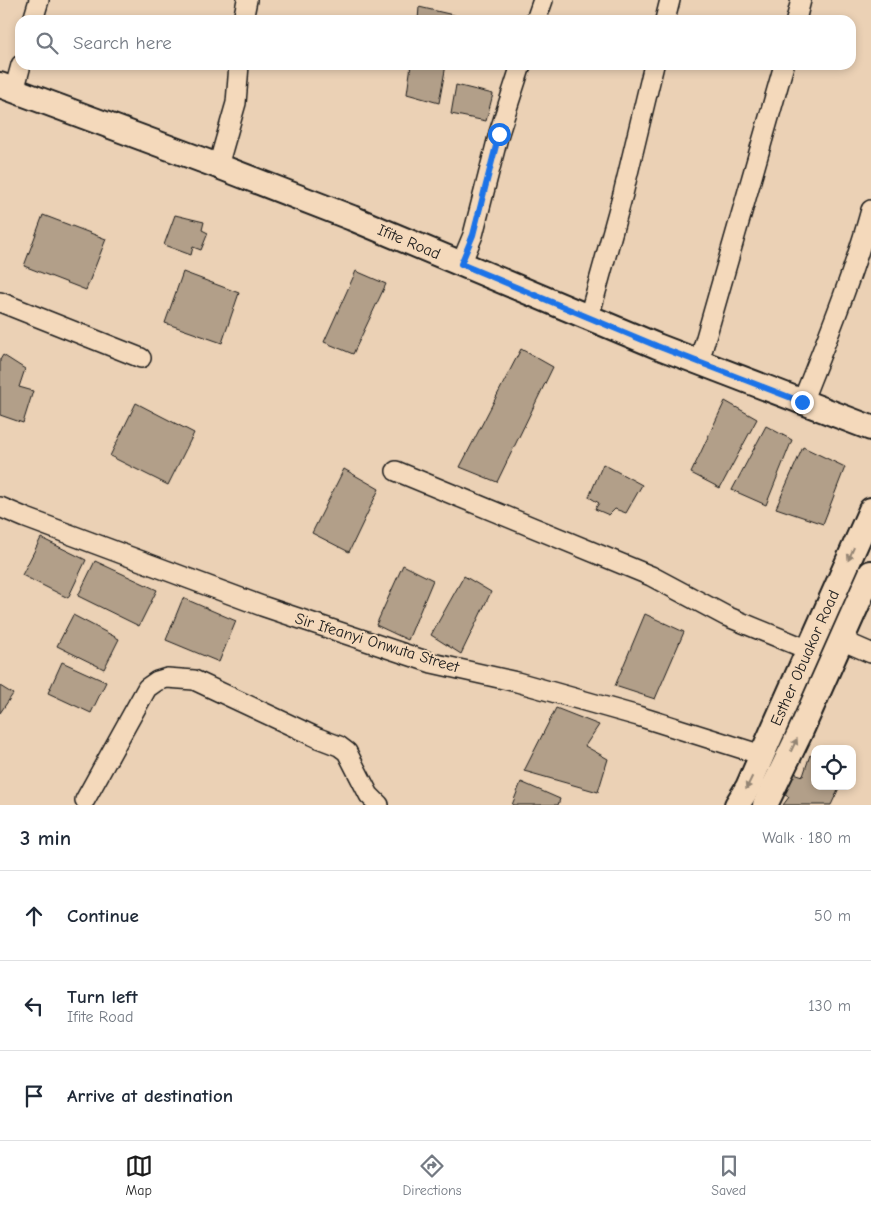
<!DOCTYPE html>
<html lang="en">
<head>
<meta charset="utf-8">
<style>
  :root { --surface:#fff; --page:#f2f2f3; --text:#1f2937; --muted:#747a83; --line:#e0e1e3; --accent:#1c1c1c }
  body { margin:0; font-family:"Comic Neue",sans-serif; background:var(--page); color:var(--text) }
  .controls { position:absolute; right:15px; bottom:15px; display:grid; overflow:hidden; border-radius:10px; box-shadow:0 2px 8px #0003 }
  .controls button { width:45px; height:45px; display:grid; place-items:center; padding:0; border:0; border-bottom:1px solid var(--line); background:var(--surface); color:var(--text); font:25px sans-serif }
  .stop { position:absolute; width:15px; height:15px; margin:-11px; border:4px solid #1a73e8; border-radius:50%; background:#fff }
  .stop.end { background:#1a73e8; border-color:#fff; box-shadow:0 1px 5px #0008 }
  .list { margin:0; padding:0; list-style:none }
  h2 { display:flex; justify-content:space-between; align-items:center; height:65px; margin:0; padding:0 20px; font-size:21px }
  h2 small { font-size:16px; font-weight:400; color:var(--muted) }
  .list li { display:grid; grid-template-columns:32px 1fr auto; gap:15px; align-items:center; box-sizing:border-box; height:90px; padding:0 20px; border-top:1px solid var(--line) }
  .list b { display:block; font-size:19px; white-space:nowrap }
  .list p { margin:0; font-size:16px; white-space:nowrap; color:var(--muted) }
  .list em { font-size:16px; font-style:normal; color:var(--muted) }
  .icon { flex:none; width:28px; height:28px; fill:none; stroke:currentColor; stroke-width:2; stroke-linecap:round; stroke-linejoin:round }
  .map { position:relative; flex:none; width:871px; height:805px; overflow:hidden }
  .search { position:absolute; background:var(--surface); box-shadow:0 2px 8px #0003; left:15px; right:15px; top:15px; height:55px; display:flex; align-items:center; gap:12px; box-sizing:border-box; padding:0 18px; border-radius:15px; color:var(--muted); font-size:19px }
  .sheet { height:335px; background:var(--surface) }
  nav { display:flex; justify-content:space-around; align-items:center; box-sizing:border-box; height:70px; border-top:1px solid var(--line); background:var(--surface); font-size:14px; color:var(--muted) }
  nav a { display:grid; justify-items:center; gap:2px }
  nav .on { color:var(--accent) }
  .map>svg:first-child { display:block }
  .building { fill:#b29f89; stroke:#1c1c1c }
  .lines { fill:none; stroke-linecap:round; stroke-linejoin:round }
  .minor-casing { stroke:#1c1c1c; stroke-width:22 }
  .tertiary-casing { stroke:#1c1c1c; stroke-width:28 }
  .minor { stroke:#f4d9bb; stroke-width:19 }
  .tertiary { stroke:#f4d9bb; stroke-width:24 }
  .oneway { fill:#938473 }
  .route { stroke:#1a73e8; stroke-width:6 }
  .labels { text-anchor:middle; dominant-baseline:central; stroke-width:4; stroke-linejoin:round; paint-order:stroke }
  .street-label { font-size:16px; fill:#1c1c1c; stroke:#f4d9bb }
</style>
</head>
<body>
<div class="map">
<svg width="871" height="805" viewBox="0 0 871 805">
  <rect width="100%" height="100%" fill="#ebd1b5"/>
  <filter id="ink" filterUnits="userSpaceOnUse"><feTurbulence type="fractalNoise" baseFrequency=".02" numOctaves="2"/><feDisplacementMap in="SourceGraphic" scale="10" xChannelSelector="R" yChannelSelector="G"/><feConvolveMatrix kernelMatrix="1 2 1 2 8 2 1 2 1" color-interpolation-filters="sRGB"/></filter>
  <g filter="url(#ink)">
    <g class="building">
      <polygon points="419,7 475,20 418,20"/>
      <polygon points="411,65 446,65 439,103 407,94"/>
      <polygon points="456,85 493,94 486,121 451,114"/>
      <polygon points="43,215 106,239 86,290 24,266"/>
      <polygon points="175,215 204,222 202,230 208,233 201,250 193,247 191,255 164,245"/>
      <polygon points="356,271 386,284 353,354 324,342"/>
      <polygon points="183,272 239,293 222,343 165,323"/>
      <polygon points="521,349 553,367 497,482 460,467"/>
      <polygon points="3,355 25,369 19,387 33,391 23,423 0,415 0,360"/>
      <polygon points="725,401 757,419 720,488 691,473"/>
      <polygon points="136,403 194,433 168,485 110,456"/>
      <polygon points="766,426 792,440 766,505 732,490"/>
      <polygon points="803,447 845,467 823,524 776,508"/>
      <polygon points="603,464 642,485 626,513 615,509 609,515 595,509 599,503 589,497"/>
      <polygon points="344,469 379,489 349,552 312,533"/>
      <polygon points="41,538 86,560 68,598 22,575"/>
      <polygon points="95,561 157,590 139,626 78,596"/>
      <polygon points="403,565 433,580 408,640 376,625"/>
      <polygon points="464,576 491,592 461,654 431,635"/>
      <polygon points="183,598 236,621 219,662 166,640"/>
      <polygon points="645,614 684,632 655,699 615,686"/>
      <polygon points="73,615 119,639 104,669 57,646"/>
      <polygon points="62,662 106,682 91,713 48,693"/>
      <polygon points="0,686 13,694 0,713"/>
      <polygon points="556,708 599,725 585,746 608,759 598,792 524,771"/>
      <polygon points="810,755 815,758 815,786 840,786 831,805 783,805 789,797 781,793 791,772 803,776"/>
      <polygon points="521,782 560,799 558,805 512,805"/>
    </g>
    <g class="lines">
      <g class="minor-casing">
        <g id="minor">
          <polyline points="33,20 39,0"/>
          <polyline points="243,20 247,0"/>
          <polyline points="536,20 543,0"/>
          <polyline points="665,20 670,0"/>
          <polyline points="796,20 801,0"/>
          <polyline points="14,91 21,65"/>
          <polyline points="218,166 236,103 239,65"/>
          <polyline points="461,264 473,235 499,133 521,65"/>
          <polyline points="0,302 141,358"/>
          <polyline points="589,317 623,194 654,65"/>
          <polyline points="699,362 784,65"/>
          <path d="M802,402C827,339 853,276 871,210"/>
          <polyline points="396,471 651,576 726,616 809,650"/>
          <polyline points="0,507 26,518 262,606 432,663 517,682 638,716 762,755"/>
          <polyline points="841,640 871,653"/>
          <polyline points="85,800 147,688 157,681 167,678 194,680 318,738 339,746 347,752 369,795 379,805"/>
        </g>
      </g>
      <g class="tertiary-casing">
        <g id="tertiary">
          <polyline points="0,85 218,166 352,218 657,346 871,428"/>
          <polyline points="737,805 748,787 762,755 871,510"/>
          <polyline points="765,805 799,735 871,573"/>
        </g>
      </g>
      <use href="#minor" class="minor"/>
      <use href="#tertiary" class="tertiary"/>
    </g>
    <defs><path id="oneway-solid" d="M-6-.8H1V-3.2L6.5 0L1 3.2V.8H-6Z" transform="scale(1.25)"/></defs>
    <g class="oneway">
      <use href="#oneway-solid" transform="translate(851 554) rotate(114)"/>
      <use href="#oneway-solid" transform="translate(794 745) rotate(-64)"/>
      <use href="#oneway-solid" transform="translate(749 783) rotate(116)"/>
    </g>
  </g>
  <g class="lines" filter="url(#ink)">
    <polyline class="route" points="499,134 473,235 461,264 657,346 802,402"/>
  </g>
  <g class="labels">
    <g class="street-label">
      <text transform="translate(409 242) rotate(23)">Ifite Road</text>
      <text transform="translate(377 643) rotate(17)">Sir Ifeanyi Onwuta Street</text>
      <text transform="translate(805 658) rotate(-66)">Esther Obuakor Road</text>
    </g>
  </g>
</svg>
<div class="controls">
<button><svg class="icon" aria-label="locate" viewBox="0 0 24 24"><circle cx="12" cy="12" r="6"/><path d="M12 2v4M12 18v4M2 12h4M18 12h4"/></svg></button>
</div>
<div class="stop" style="left:499px;top:134px"></div>
<div class="stop end" style="left:802px;top:402px"></div>
<div class="search"><svg class="icon" aria-label="search" viewBox="0 0 24 24"><circle cx="10" cy="10" r="6"/><path d="M15 15l6 6"/></svg>Search here</div>
</div>
<section class="sheet">
<h2>3 min<small>Walk · 180 m</small></h2>
<ul class="list">
<li><svg class="icon" aria-label="ahead" viewBox="0 0 24 24"><path d="M12 20V5M6 11l6-6 6 6"/></svg><div><b>Continue</b></div><em>50 m</em></li>
<li><svg class="icon" aria-label="left" viewBox="0 0 24 24"><path d="M17 20v-9H6M10 6l-5 5 5 5"/></svg><div><b>Turn left</b><p>Ifite Road</p></div><em>130 m</em></li>
<li><svg class="icon" aria-label="arrive" viewBox="0 0 24 24"><path d="M6 21V4h12l-3 4 3 4H6"/></svg><div><b>Arrive at destination</b></div></li>
</ul>
</section>
<nav>
<a class="on"><svg class="icon" aria-label="map" viewBox="0 0 24 24"><path d="M3 6l6-2 6 2 6-2v14l-6 2-6-2-6 2zM9 4v14M15 6v14"/></svg>Map</a>
<a><svg class="icon" aria-label="directions" viewBox="0 0 24 24"><path d="M12 3l9 9-9 9-9-9zM9 14v-3h6M13 9l2 2-2 2"/></svg>Directions</a>
<a><svg class="icon" aria-label="saved" viewBox="0 0 24 24"><path d="M7 4h10v16l-5-4-5 4z"/></svg>Saved</a>
</nav>
</body>
</html>
